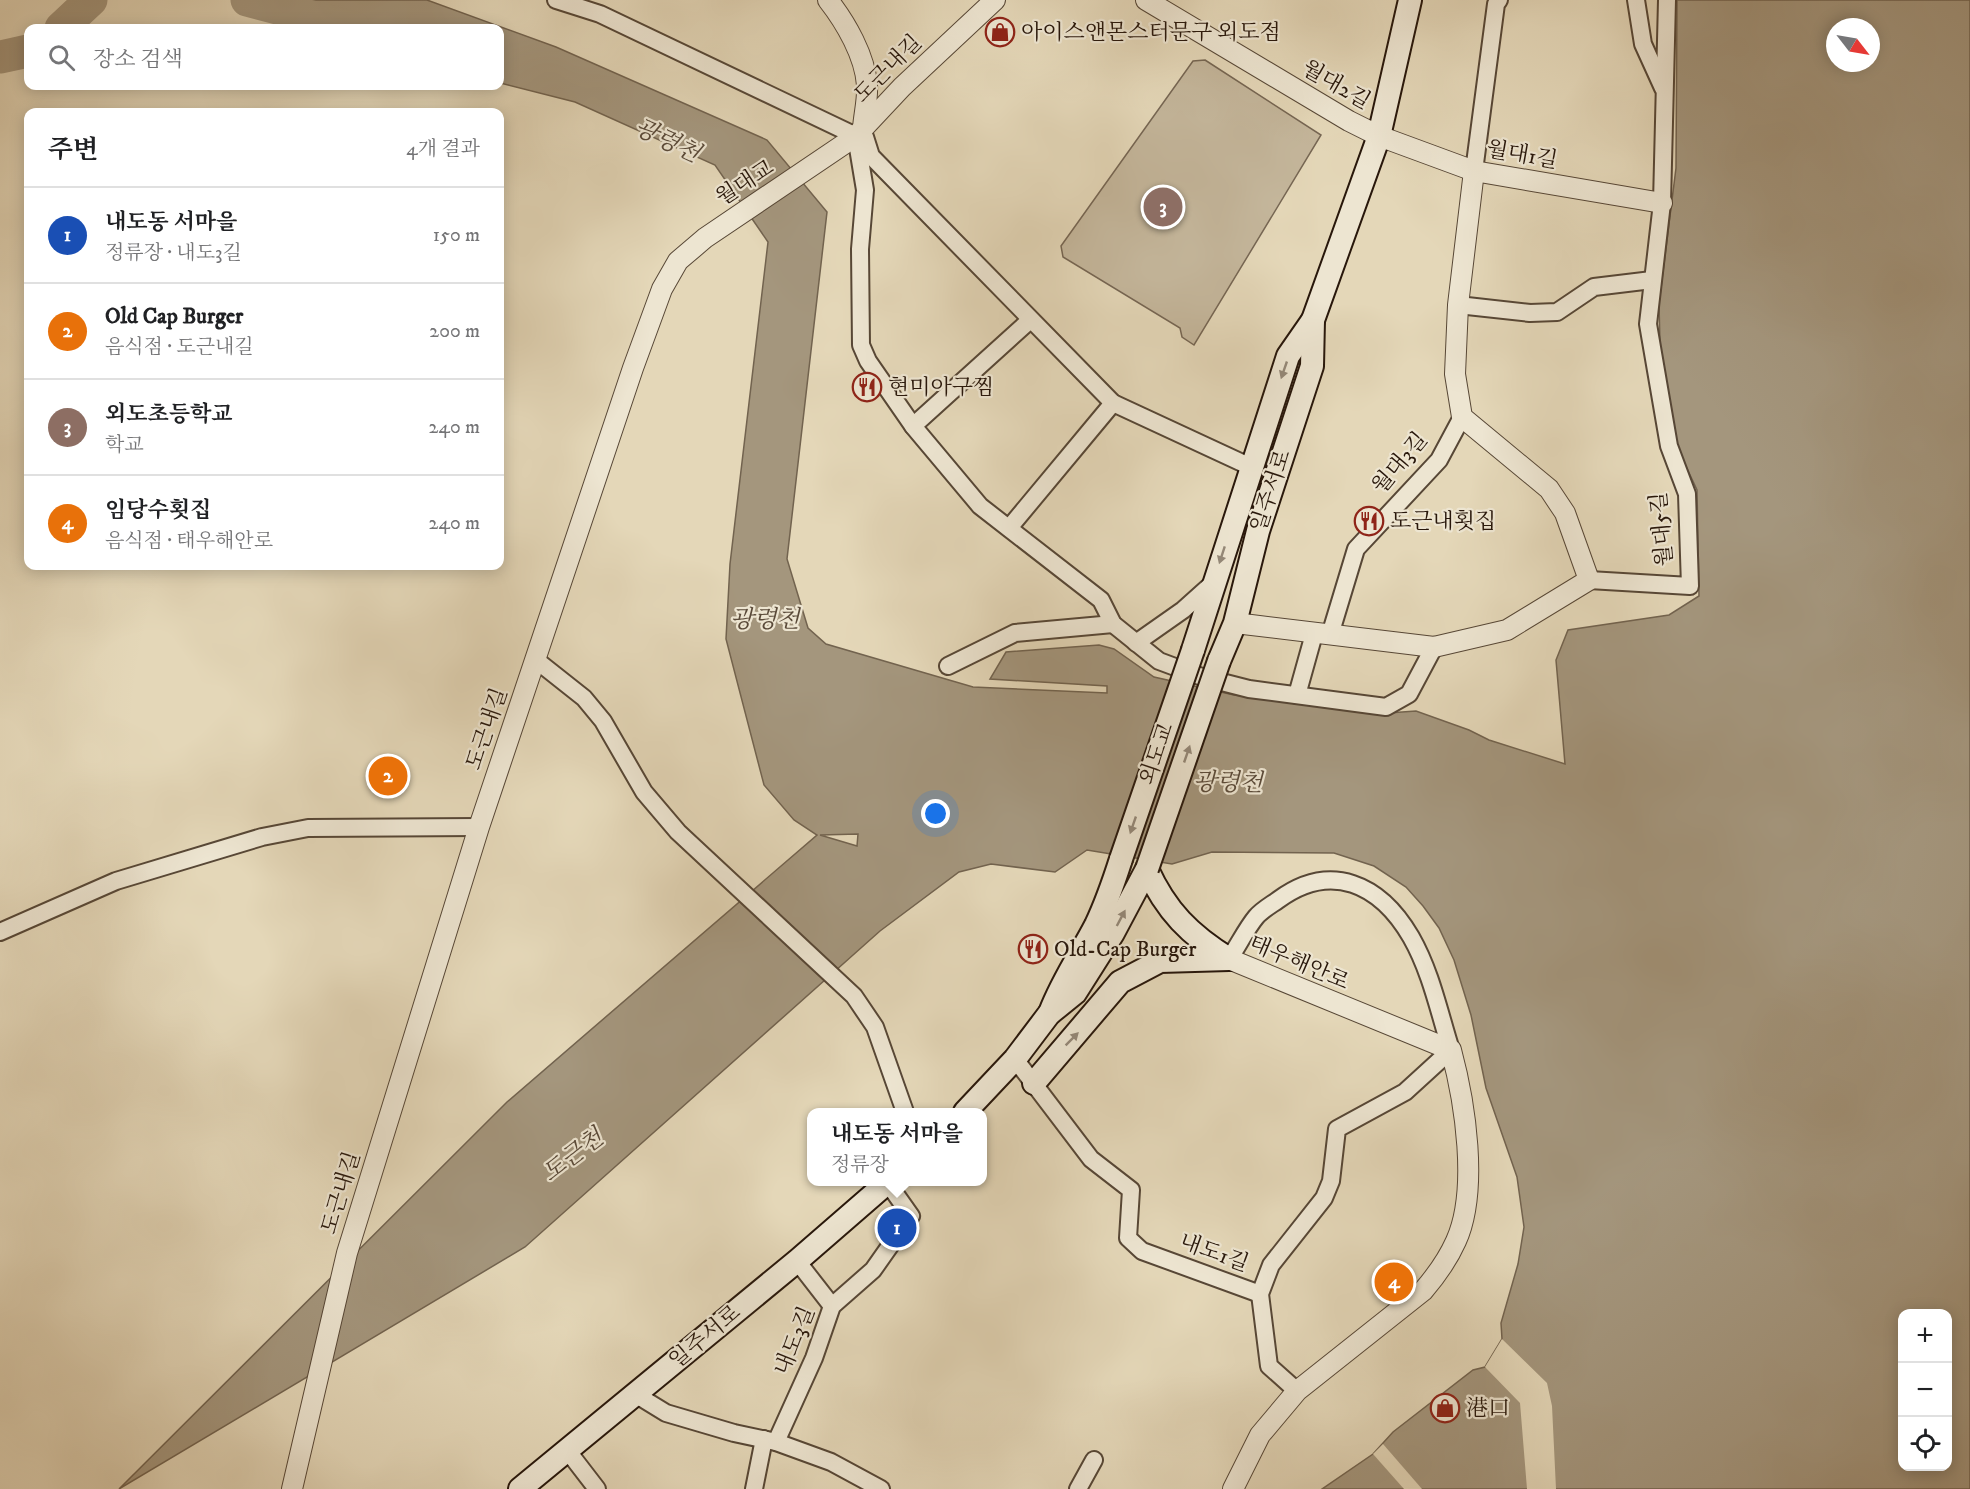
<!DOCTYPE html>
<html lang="ko">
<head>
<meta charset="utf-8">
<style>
  :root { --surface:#fff; --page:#f2f2f2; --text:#202124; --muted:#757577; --line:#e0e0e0; --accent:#8f2418 }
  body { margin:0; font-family:"IM FELL DW Pica","Noto Serif KR",serif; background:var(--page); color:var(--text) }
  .controls { position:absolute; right:18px; bottom:18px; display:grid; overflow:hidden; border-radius:12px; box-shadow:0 3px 15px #0003 }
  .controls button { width:54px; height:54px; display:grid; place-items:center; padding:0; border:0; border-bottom:2px solid var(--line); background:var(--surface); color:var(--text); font:30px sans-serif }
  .compass { position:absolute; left:1826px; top:18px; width:54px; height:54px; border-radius:50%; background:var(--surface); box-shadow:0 3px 15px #0003; rotate:121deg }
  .you { position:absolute; left:936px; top:814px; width:21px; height:21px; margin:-15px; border:4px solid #fff; border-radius:50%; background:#1a73e8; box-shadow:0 0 0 9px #1a73e833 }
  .badge { display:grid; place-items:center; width:39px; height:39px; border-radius:50%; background:var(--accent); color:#fff; font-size:20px; font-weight:700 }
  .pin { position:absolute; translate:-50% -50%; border:3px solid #fff; box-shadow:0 2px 6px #0006 }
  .popup { position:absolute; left:807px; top:1108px; width:180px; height:78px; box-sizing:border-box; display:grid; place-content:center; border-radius:12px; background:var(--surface); filter:drop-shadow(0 2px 4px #0005); font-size:20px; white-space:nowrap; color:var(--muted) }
  .popup b { font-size:22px; color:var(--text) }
  .popup::after { content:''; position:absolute; left:50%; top:100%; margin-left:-12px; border:12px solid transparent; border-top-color:var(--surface) }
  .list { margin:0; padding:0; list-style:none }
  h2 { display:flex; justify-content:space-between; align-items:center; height:78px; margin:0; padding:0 24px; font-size:26px }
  h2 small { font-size:20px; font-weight:400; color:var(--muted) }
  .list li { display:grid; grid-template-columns:39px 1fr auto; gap:18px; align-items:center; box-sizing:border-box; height:96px; padding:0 24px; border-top:2px solid var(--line) }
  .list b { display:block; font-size:22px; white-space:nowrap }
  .list p { margin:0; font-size:20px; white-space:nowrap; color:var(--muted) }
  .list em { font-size:20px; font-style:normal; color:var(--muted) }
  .icon { flex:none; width:33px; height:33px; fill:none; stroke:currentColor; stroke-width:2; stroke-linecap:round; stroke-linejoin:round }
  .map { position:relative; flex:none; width:1970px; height:1489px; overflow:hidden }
  .search { position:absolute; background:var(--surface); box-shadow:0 3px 15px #0003; left:24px; top:24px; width:480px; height:66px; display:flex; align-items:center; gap:15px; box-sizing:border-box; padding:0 21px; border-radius:12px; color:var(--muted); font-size:22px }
  .panel { position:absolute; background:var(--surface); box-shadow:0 3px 15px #0003; left:24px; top:108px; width:480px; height:462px; border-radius:12px }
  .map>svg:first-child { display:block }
  .green { fill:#c4b69b; stroke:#766653; stroke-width:1.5 }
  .water { fill:#a4967d; stroke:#72634f; stroke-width:1.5; fill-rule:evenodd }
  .pier { fill:#e4d7b8 }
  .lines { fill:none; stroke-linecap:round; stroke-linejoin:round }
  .river { stroke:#a4967d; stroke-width:33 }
  .minor-casing { stroke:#574736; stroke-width:20 }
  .tertiary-casing { stroke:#574736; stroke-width:22 }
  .secondary-casing { stroke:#28170b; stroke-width:26 }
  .minor { stroke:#ede5d1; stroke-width:16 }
  .tertiary { stroke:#ede5d1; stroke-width:20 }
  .secondary { stroke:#ede5d1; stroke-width:22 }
  .secondary-bridge-casing { stroke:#28170b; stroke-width:26; stroke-linecap:butt }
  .secondary-bridge { stroke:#ede5d1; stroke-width:22 }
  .oneway { fill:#948878 }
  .labels { text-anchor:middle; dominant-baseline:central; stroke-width:4.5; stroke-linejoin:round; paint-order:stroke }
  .poi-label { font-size:22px; fill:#28170b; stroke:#ede5d1; text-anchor:start }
  .street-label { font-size:22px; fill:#28170b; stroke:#ede5d1 }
  .water-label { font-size:24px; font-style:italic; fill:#5a4a39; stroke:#ede5d1 }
</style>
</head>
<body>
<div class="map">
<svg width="1970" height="1489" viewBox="0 0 1970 1489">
  <rect width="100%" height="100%" fill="#e4d7b8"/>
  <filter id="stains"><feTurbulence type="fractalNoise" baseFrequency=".00333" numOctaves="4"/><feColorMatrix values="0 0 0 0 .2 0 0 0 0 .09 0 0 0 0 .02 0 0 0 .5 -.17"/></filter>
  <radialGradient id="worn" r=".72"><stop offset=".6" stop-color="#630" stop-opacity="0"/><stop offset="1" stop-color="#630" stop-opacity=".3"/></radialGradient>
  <polygon class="green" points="1205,60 1321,135 1194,345 1182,337 1180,328 1063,257 1061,246 1193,61"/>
  <path class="water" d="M247,0H427L556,47L767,140L827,212L787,559L808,628L826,644L973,687L1107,693V686L990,679L1006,652L1099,645L1114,649L1154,677L1234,695L1388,713L1416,711L1469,730L1489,740L1565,764L1556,660L1568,630L1669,615L1699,596L1697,490L1676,445L1660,344L1659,304L1676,168L1677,0H1970V1489H1322L1373,1454L1393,1432L1473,1370L1485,1367L1502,1339L1501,1323L1518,1264L1524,1227L1517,1177L1486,1088L1471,1015L1454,960L1439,928L1423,906L1406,887L1374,866L1334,853L1212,852L1172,864L1087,850L1055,872L991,864L959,872L880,931L525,1247L119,1489L507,1102L817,835L794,820L764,785L726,639L730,564L768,242L715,165L575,102L500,83V28H323L270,6ZM1835,27H1871V63H1835ZM858,834L857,846L820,835ZM1902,1314H1948V1466H1902Z"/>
  <g class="pier">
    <polygon points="1502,1339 1547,1383 1552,1406 1556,1489 1527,1489 1520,1403 1485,1367"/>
    <polygon points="1383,1444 1422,1489 1404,1489 1373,1454"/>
  </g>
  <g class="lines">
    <g class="river">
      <polyline points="247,0 354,28"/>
      <polyline points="61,28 91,0"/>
      <polyline points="0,57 28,51"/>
    </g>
    <g class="minor-casing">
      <g id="minor">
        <polyline points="556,0 600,14 856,136 865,190 860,249 861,345 868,361 913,426 980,506 1101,600 1113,624 1159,661 1202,677 1249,689 1386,707 1409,694 1434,647"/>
        <polyline points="1636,0 1643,44 1663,88"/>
        <polyline points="865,137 871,156 1113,403 1251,467"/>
        <polyline points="1474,171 1496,4 1499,0"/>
        <polyline points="1458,305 1530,313 1557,312 1594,287 1652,280"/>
        <polyline points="913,426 1029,321"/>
        <polyline points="1009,528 1113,403"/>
        <polyline points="1589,580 1690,586 1687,494 1669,446 1648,324 1662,203 1667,0"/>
        <polyline points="1330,635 1356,549 1439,460 1462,417"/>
        <polyline points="1136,643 1183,610 1212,584"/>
        <polyline points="536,660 584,698 603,721 644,792 678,832 854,996 875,1027 905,1112"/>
        <polyline points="948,666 1015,633 1113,624"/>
        <polyline points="1297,695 1314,634"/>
        <polyline points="0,932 116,881 262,837 308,828 479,827"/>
        <path d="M1229,959C1238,946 1246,929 1256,917C1262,910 1271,905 1278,900C1331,861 1380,884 1411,937C1431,972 1439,1012 1451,1050L1405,1092L1337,1129L1331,1181L1324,1198L1271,1265L1260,1294L1269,1366L1297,1391"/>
        <polyline points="1015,1059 1091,1159 1131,1190 1128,1238 1142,1251 1260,1294"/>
        <polyline points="797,1261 832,1306"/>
        <polyline points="635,1394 666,1413 734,1433 776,1442 831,1462 881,1489"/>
        <polyline points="776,1442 814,1358 832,1306 873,1270 911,1216 887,1182"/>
        <polyline points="567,1450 597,1489"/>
        <polyline points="754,1489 764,1439"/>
        <polyline points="1078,1489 1094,1460"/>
      </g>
    </g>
    <g class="tertiary-casing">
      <g id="tertiary">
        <path d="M828,0C846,23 865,56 867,85C868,99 864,114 863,128"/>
        <polyline points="1146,0 1349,121 1379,136 1474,171 1662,203"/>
        <polyline points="1235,623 1434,647 1507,630 1589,580 1565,513 1549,489 1462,417 1455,374 1458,305 1474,171"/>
        <path d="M1229,959L1451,1050C1465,1102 1479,1190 1456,1241C1448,1259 1435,1277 1423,1291L1297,1391L1260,1435L1233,1489"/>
        <polyline points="292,1489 347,1253 479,827 633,368 662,289 678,261 705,238 856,136 902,87 995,0"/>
      </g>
    </g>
    <g class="secondary-casing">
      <g id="secondary">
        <polyline points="1193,650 1288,356 1313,320 1379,136 1410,0"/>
        <polyline points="1219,661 1235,623 1258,531 1312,366 1313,320"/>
        <path d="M1147,869C1166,911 1190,935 1229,959"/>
        <path d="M1050,1013C1063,979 1080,956 1096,925C1106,904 1114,881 1121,859"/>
        <polyline points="1034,1083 1120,982 1160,961 1229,959"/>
        <polyline points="965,1112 1015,1059 1049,1014 1075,993 1113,933 1147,869"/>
        <polyline points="520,1489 797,1261 888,1182"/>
      </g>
    </g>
    <use href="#minor" class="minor"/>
    <use href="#tertiary" class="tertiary"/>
    <use href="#secondary" class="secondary"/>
    <g class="secondary-bridge-casing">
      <g id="secondary-bridge">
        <polyline points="1121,859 1193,650"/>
        <polyline points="1147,869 1219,661"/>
      </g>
    </g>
    <use href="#secondary-bridge" class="secondary-bridge"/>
  </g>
  <defs><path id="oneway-solid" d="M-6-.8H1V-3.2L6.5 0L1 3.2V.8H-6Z" transform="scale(1.5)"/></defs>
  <g class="oneway">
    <use href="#oneway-solid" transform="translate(1284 370) rotate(109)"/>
    <use href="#oneway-solid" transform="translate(1222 555) rotate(108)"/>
    <use href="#oneway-solid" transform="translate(1187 754) rotate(-71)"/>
    <use href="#oneway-solid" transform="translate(1133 825) rotate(109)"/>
    <use href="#oneway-solid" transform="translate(1121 918) rotate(-62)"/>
    <use href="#oneway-solid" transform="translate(1072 1039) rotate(-45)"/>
  </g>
  <defs>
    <g id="shop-ring" transform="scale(1.5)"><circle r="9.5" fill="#ede5d1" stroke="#8f2418" stroke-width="1.5"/><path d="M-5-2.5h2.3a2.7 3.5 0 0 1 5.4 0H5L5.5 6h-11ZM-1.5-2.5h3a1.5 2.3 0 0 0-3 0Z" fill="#8f2418"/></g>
    <g id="restaurant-ring" transform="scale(1.5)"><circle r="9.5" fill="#ede5d1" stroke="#8f2418" stroke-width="1.5"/><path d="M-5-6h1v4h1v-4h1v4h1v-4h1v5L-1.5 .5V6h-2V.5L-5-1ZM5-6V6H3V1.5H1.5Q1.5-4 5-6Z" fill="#8f2418"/></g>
  </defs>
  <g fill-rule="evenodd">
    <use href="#shop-ring" x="1000" y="32"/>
    <use href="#restaurant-ring" x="867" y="387"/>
    <use href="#restaurant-ring" x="1369" y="521"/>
    <use href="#restaurant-ring" x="1033" y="949"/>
    <use href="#shop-ring" x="1445" y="1408"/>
  </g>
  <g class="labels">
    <g class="poi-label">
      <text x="1021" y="32">아이스앤몬스터문구 외도점</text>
      <text x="888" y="387">현미아구찜</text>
      <text x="1390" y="521">도근내횟집</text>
      <text x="1054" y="949">Old-Cap Burger</text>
      <text x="1466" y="1408">港口</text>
    </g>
    <g class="street-label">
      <text transform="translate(888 69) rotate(-45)">도근내길</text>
      <text transform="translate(1336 85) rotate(30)">월대2길</text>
      <text transform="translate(1522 155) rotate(10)">월대1길</text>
      <text transform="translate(745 183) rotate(-33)">월대교</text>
      <text transform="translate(1400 463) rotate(-50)">월대3길</text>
      <text transform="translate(1271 491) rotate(-72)">일주서로</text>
      <text transform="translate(1662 529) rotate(-95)">월대5길</text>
      <text transform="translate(487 729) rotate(-71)">도근내길</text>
      <text transform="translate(1157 754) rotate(-71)">외도교</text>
      <text transform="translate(1299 963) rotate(23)">태우해안로</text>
      <text transform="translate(341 1193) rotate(-73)">도근내길</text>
      <text transform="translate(1214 1253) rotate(20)">내도1길</text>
      <text transform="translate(705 1337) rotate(-40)">일주서로</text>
      <text transform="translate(795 1341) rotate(-68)">내도3길</text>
    </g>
    <g class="water-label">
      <text transform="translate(667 141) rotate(26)">광령천</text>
      <text x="765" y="620">광령천</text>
      <text transform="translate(1228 783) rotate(1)">광령천</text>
      <text transform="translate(573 1156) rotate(-37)">도근천</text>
    </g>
  </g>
  <rect width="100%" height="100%" filter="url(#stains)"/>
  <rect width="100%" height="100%" fill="url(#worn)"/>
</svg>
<div class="controls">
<button>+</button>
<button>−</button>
<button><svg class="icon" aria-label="locate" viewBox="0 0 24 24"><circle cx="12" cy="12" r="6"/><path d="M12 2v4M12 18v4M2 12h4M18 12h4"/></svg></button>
</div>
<svg class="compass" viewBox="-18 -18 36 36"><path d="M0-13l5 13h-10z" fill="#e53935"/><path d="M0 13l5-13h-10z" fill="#757577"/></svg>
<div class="you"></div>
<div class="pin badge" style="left:897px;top:1228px;background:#1a4fb4">1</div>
<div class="popup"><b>내도동 서마을</b>정류장</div>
<div class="pin badge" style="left:388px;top:776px;background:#e8710a">2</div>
<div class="pin badge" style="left:1163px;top:207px;background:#8d6e63">3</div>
<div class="pin badge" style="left:1394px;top:1282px;background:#e8710a">4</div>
<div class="search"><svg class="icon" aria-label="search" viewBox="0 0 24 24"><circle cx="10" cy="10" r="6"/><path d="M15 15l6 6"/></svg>장소 검색</div>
<section class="panel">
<h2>주변<small>4개 결과</small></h2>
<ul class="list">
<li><span class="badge" style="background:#1a4fb4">1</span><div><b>내도동 서마을</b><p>정류장 · 내도3길</p></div><em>150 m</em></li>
<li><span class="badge" style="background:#e8710a">2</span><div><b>Old Cap Burger</b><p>음식점 · 도근내길</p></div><em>200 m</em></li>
<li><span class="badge" style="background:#8d6e63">3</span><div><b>외도초등학교</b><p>학교</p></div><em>240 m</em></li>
<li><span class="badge" style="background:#e8710a">4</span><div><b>임당수횟집</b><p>음식점 · 태우해안로</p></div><em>240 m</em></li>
</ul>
</section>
</div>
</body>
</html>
